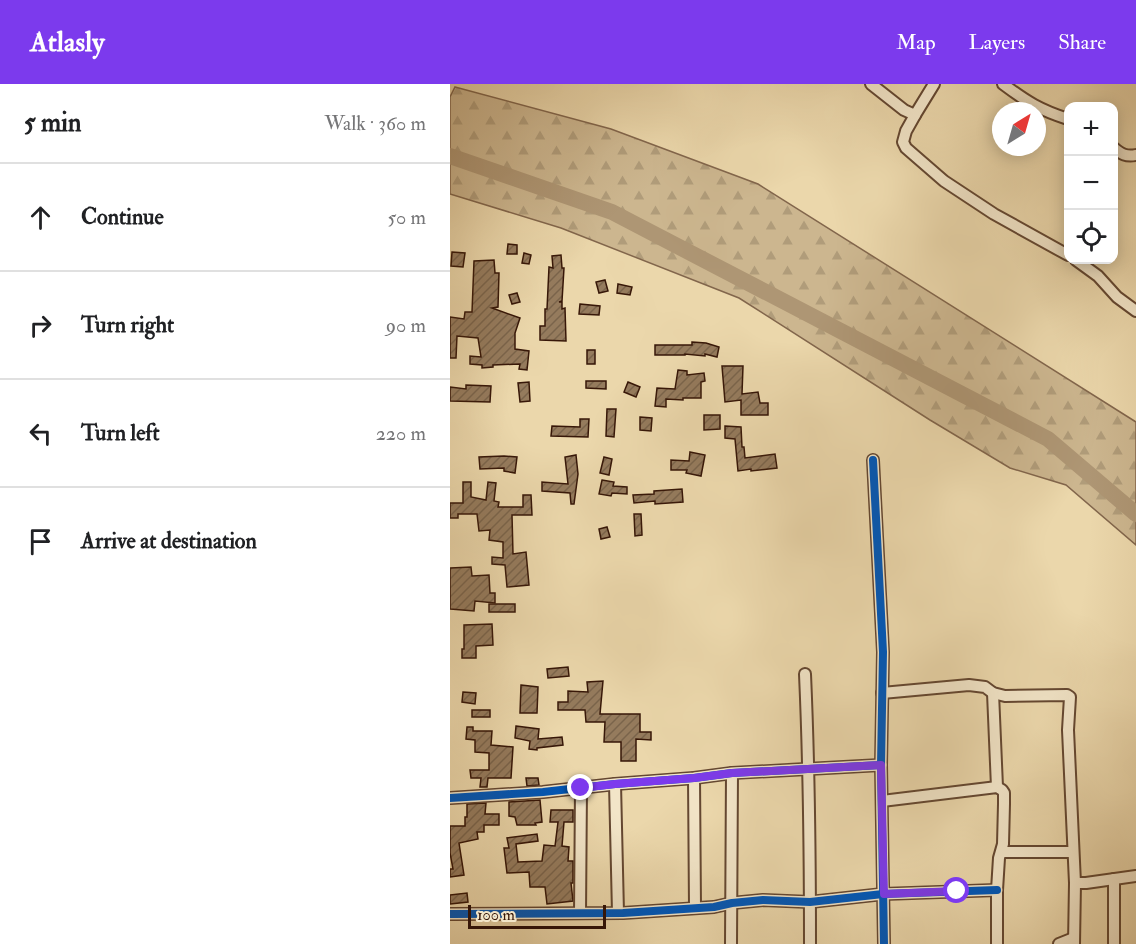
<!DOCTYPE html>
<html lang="en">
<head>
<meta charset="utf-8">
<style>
  :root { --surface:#fff; --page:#f6f6f6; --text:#202124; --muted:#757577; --line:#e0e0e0; --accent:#7c3aed }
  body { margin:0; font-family:"IM FELL Double Pica",serif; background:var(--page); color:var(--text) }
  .controls { position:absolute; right:18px; top:18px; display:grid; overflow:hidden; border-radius:12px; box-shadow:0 3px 15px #0003 }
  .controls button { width:54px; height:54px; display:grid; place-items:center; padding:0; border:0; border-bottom:2px solid var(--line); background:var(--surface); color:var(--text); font:30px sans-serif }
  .compass { position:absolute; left:542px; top:18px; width:54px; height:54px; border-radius:50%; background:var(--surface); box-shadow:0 3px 15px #0003; rotate:37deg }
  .scale { position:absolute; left:18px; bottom:15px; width:138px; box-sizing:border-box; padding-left:6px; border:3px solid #371708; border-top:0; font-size:16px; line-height:21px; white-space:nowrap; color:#371708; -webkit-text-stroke:4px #f2e5c8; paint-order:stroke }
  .stop { position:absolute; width:18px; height:18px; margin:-14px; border:4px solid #7c3aed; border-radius:50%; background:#fff }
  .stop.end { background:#7c3aed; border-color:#fff; box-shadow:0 2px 6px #0008 }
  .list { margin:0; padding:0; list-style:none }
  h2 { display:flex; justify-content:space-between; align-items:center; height:78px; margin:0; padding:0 24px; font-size:26px }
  h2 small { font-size:20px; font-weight:400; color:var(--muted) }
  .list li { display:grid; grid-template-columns:39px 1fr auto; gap:18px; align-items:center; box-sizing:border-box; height:108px; padding:0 24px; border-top:2px solid var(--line) }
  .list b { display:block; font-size:22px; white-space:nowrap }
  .list em { font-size:20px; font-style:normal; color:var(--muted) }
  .icon { flex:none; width:33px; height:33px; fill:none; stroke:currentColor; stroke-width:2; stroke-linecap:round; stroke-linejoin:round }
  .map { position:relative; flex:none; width:686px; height:860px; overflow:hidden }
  header { display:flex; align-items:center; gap:36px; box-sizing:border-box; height:84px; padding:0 30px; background:var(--accent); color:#fff }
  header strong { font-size:28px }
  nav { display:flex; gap:33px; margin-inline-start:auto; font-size:21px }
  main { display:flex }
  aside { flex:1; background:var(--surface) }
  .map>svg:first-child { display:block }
  .forest { fill:url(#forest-firs); stroke:#82664c; stroke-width:1.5 }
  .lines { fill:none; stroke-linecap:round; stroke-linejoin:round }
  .river { stroke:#ae9674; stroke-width:16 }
  .building { fill:url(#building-hatch); stroke:#371708; stroke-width:1.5 }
  .minor-casing { stroke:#644731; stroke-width:14 }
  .minor { stroke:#f2e5c8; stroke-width:10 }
  .cycleway-casing { stroke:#f2e5c8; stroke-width:11 }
  .cycleway { stroke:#0057b8; stroke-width:8 }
  .route { stroke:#7c3aed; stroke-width:8 }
</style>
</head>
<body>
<header>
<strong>Atlasly</strong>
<nav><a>Map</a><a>Layers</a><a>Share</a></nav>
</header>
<main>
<aside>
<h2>5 min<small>Walk · 360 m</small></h2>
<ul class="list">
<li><svg class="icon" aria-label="ahead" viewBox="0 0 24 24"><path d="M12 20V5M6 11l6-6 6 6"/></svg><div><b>Continue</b></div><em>50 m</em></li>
<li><svg class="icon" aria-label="right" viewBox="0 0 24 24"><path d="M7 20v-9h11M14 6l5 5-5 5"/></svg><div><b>Turn right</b></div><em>90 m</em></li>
<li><svg class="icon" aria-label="left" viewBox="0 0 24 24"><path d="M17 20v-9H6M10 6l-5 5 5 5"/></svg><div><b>Turn left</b></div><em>220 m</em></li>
<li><svg class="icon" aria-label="arrive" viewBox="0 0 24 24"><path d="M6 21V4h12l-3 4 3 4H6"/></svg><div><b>Arrive at destination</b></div></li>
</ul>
</aside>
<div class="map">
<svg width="686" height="860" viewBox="0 0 686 860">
  <defs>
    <pattern id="forest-firs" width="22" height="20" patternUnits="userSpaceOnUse" patternTransform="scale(1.5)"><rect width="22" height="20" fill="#ccb68f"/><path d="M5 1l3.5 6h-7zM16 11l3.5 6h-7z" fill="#b09c7a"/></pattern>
    <pattern id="building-hatch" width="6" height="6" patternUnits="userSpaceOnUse" patternTransform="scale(1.5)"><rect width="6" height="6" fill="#957b5d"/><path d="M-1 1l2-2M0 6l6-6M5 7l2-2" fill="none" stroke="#7a644b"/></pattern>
  </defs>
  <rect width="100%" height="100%" fill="#ebd7ab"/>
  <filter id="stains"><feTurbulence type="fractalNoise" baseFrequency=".00333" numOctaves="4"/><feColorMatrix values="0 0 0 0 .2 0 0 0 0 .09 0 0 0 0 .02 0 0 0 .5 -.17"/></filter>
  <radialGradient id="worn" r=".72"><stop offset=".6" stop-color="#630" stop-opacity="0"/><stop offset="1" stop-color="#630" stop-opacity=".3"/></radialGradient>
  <polygon class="forest" points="5,3 161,45 308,100 686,338 686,461 616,401 560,384 480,336 289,214 111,144 0,110 0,13"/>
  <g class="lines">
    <polyline class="river" points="0,72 162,128 598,355 686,430"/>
  </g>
  <g class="building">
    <polygon points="58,160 67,161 67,170 57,170"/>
    <polygon points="2,168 15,169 13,183 1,182"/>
    <polygon points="74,169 81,171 79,180 72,179"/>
    <polygon points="111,171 112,184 114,184 112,217 109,218 112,218 112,225 115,224 116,257 90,256 90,242 95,242 95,225 97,225 99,183 103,184 102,172"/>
    <polygon points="44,176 45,189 49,189 48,223 42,224 70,234 65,249 65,265 79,267 77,286 69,285 70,280 43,281 43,283 32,284 32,281 20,280 20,272 31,273 28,254 7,252 6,274 0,274 0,233 14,235 15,228 22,228 24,177"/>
    <polygon points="155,196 158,207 149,209 146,198"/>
    <polygon points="168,200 182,203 180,211 167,209"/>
    <polygon points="67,209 70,218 62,220 59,211"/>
    <polygon points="130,220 150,222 149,231 129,230"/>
    <polygon points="242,258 256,259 269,263 267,273 255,270 255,272 235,270 235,271 205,271 205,261 242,261"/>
    <rect x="137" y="266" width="8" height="14"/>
    <polygon points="272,282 293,282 292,310 308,308 310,319 318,319 318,331 291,331 291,316 275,318"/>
    <polygon points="228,286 237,287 237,291 254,289 255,297 251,298 251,314 233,314 233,316 216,315 216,323 205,322 207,304 225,305"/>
    <polygon points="136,297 156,297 156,305 136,304"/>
    <polygon points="79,298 80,317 70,318 68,299"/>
    <polygon points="178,298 190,303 186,313 174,308"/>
    <polygon points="16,301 41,302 40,318 0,317 0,303 16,305"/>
    <polygon points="157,325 166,325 164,353 156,352"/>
    <polygon points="254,331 270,331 270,345 254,346"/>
    <polygon points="190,333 202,334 201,347 190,346"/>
    <polygon points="130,335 139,335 138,353 101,352 102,342 130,343"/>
    <polygon points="275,342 291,343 292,363 294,363 295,374 325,370 327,384 301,387 301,385 288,387 285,355 275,354"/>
    <polygon points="240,368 255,371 251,392 236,389 237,386 221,386 221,376 239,377"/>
    <polygon points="126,371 128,390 124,420 121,420 120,409 92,407 92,398 118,400 115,373"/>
    <polygon points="54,372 67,373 65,389 54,387 54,384 30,385 29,373"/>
    <polygon points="154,373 162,375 159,391 150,389"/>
    <polygon points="152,396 164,398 163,402 177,403 177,410 162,409 161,412 149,410"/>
    <polygon points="13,398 21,398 21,413 36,416 38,398 46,399 44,417 49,418 48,423 73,423 73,411 81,411 82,431 62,431 63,470 76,468 79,501 57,503 55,481 42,480 42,473 53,474 53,458 39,456 40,446 29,447 27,430 8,430 8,434 0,434 0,419 13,419"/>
    <polygon points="232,405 233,418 205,420 205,417 184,419 183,411 204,410 204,407"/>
    <polygon points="184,430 191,430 192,451 185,452"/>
    <polygon points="157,443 160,453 151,455 149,445"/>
    <polygon points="21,483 22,492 39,491 40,509 45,509 45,519 25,517 24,527 0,525 0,484"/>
    <rect x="39" y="520" width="26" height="8"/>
    <polygon points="42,540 43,561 26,562 26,574 12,574 12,565 14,565 14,541"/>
    <polygon points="118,583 119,592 98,594 97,585"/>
    <polygon points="153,597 150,630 190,630 190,648 201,648 201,656 186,655 186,677 171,677 171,658 154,658 155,638 136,638 135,626 108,626 108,618 118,618 118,607 138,608 137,598"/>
    <polygon points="71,601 88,603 87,629 70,629"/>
    <polygon points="13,608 26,609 25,620 12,618"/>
    <rect x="22" y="626" width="18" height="7"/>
    <polygon points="66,642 89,645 88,655 112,653 113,661 87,664 87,666 79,665 80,657 65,654"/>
    <polygon points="17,643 23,643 23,647 42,647 41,661 63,663 61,694 38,694 37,703 30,703 31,694 21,694 20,686 39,686 39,669 25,668 25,656 16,655"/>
    <polygon points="76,694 88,694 89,701 77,702"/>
    <polygon points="90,716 92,738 85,739 86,741 67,741 65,733 59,732 59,718"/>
    <polygon points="36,719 35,730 49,730 49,741 34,741 34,748 27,748 28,755 9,759 14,791 0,793 0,785 3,785 0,769 0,742 15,742 15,733 17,733 17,720"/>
    <polygon points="101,726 123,726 123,738 114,738 112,762 119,763 118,777 123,777 123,799 121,799 123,817 97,820 95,803 80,803 79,788 57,789 54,764 59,764 57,754 87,750 88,757 66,760 68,778 92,777 94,761 105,762 108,738 100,738"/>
    <polygon points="17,809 18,818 0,820 0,811"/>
  </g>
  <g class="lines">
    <g class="minor-casing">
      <g id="minor">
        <polyline points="421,0 454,26 465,31 484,0"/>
        <path d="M553,0C577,18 590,26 618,35"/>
        <polyline points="465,31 456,47 453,58 456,64 494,97 544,130 618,171"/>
        <path d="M664,64C671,70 676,73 686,71"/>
        <polyline points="626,176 648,192 667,213 686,227"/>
        <polyline points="423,376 433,568 431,681 434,860"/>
        <path d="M355,590C359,680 360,770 360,860"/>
        <polyline points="432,609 519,601 535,603 543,609 555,612 617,611 620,613 618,646 625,799"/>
        <polyline points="543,609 547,703"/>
        <polyline points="244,694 245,824"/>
        <polyline points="165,700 168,829"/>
        <polyline points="0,714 93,708 165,700 244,694 282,689 431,681"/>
        <polyline points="432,717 547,703 552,706 554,709 554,720 553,760 549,774 547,806 547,860"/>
        <polyline points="552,768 623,768"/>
        <polyline points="664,795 664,860"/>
        <polyline points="130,829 131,704"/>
        <polyline points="0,830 173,829 264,823 282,819 313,816 360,818 433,810 547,806"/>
        <polyline points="281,860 282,689"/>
        <polyline points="609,860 624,854"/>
        <polyline points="624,860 625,799 636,799 686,792"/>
      </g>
    </g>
    <use href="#minor" class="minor"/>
    <g class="cycleway-casing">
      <g id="cycleway">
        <polyline points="423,376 433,568 431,681 434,860"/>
        <polyline points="0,714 93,708 165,700 244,694 282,689 431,681"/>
        <polyline points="0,830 173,829 264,823 282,819 313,816 360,818 433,810 547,806"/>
      </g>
    </g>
    <use href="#cycleway" class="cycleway"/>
  </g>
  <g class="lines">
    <polyline class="route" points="131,704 165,700 244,694 282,689 431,681 434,810 507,807"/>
  </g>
  <rect width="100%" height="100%" filter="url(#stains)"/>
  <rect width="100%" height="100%" fill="url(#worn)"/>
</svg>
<div class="controls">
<button>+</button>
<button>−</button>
<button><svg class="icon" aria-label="locate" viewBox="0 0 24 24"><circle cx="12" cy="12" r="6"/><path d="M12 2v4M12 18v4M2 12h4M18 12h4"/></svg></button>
</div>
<svg class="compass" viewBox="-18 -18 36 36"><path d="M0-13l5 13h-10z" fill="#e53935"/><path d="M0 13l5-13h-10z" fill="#757577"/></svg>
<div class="scale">100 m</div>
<div class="stop" style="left:507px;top:807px"></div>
<div class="stop end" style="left:131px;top:704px"></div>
</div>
</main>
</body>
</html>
